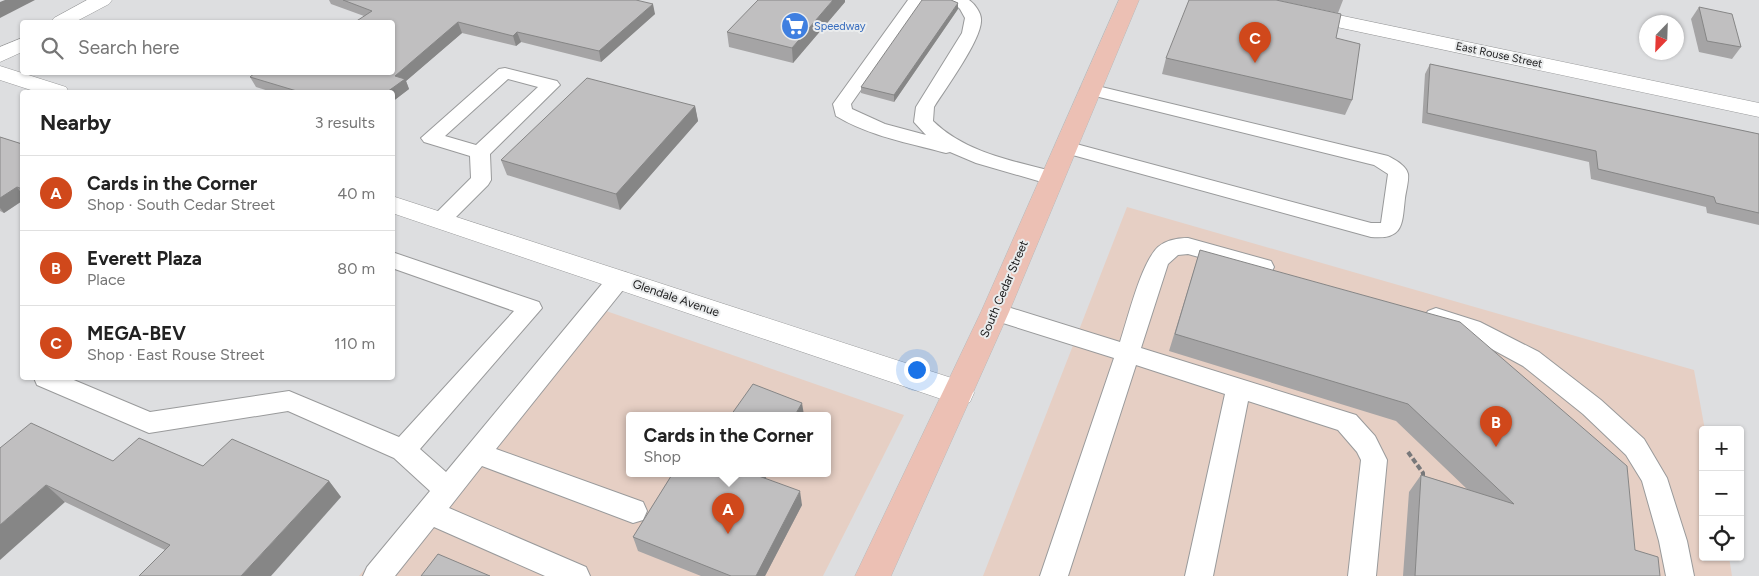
<!DOCTYPE html>
<html lang="en">
<head>
<meta charset="utf-8">
<style>
  :root { --surface:#fff; --page:#f6f6f6; --text:#222; --muted:#767676; --line:#e0e0e0; --accent:#d0481b }
  body { margin:0; font-family:Figtree,sans-serif; background:var(--page); color:var(--text) }
  .controls { position:absolute; right:15px; bottom:15px; display:grid; overflow:hidden; border-radius:5px; box-shadow:0 1px 4px #0004 }
  .controls button { width:45px; height:45px; display:grid; place-items:center; padding:0; border:0; border-bottom:1px solid var(--line); background:var(--surface); color:var(--text); font:25px sans-serif }
  .compass { position:absolute; left:1639px; top:15px; width:45px; height:45px; border-radius:50%; background:var(--surface); box-shadow:0 1px 4px #0004; rotate:203deg }
  .you { position:absolute; left:916px; top:369px; width:18px; height:18px; margin:-12px; border:4px solid #fff; border-radius:50%; background:#1a73e8; box-shadow:0 0 0 8px #1a73e833 }
  .badge { display:grid; place-items:center; width:32px; height:32px; border-radius:50%; background:var(--accent); color:#fff; font-size:16px; font-weight:700 }
  .pin { position:absolute; translate:-50% -41px; filter:drop-shadow(0 1px 2px #0008) }
  .pin::after { content:''; position:absolute; top:26px; width:18px; height:15px; background:inherit; clip-path:polygon(0 0,100% 0,50% 100%) }
  .popup { position:absolute; left:626px; top:412px; width:205px; height:65px; box-sizing:border-box; display:grid; place-content:center; border-radius:5px; background:var(--surface); filter:drop-shadow(0 1px 4px #0005); font-size:16px; white-space:nowrap; color:var(--muted) }
  .popup b { font-size:19px; color:var(--text) }
  .popup::after { content:''; position:absolute; left:50%; top:100%; margin-left:-10px; border:10px solid transparent; border-top-color:var(--surface) }
  .list { margin:0; padding:0; list-style:none }
  h2 { display:flex; justify-content:space-between; align-items:center; height:65px; margin:0; padding:0 20px; font-size:21px }
  h2 small { font-size:16px; font-weight:400; color:var(--muted) }
  .list li { display:grid; grid-template-columns:32px 1fr auto; gap:15px; align-items:center; box-sizing:border-box; height:75px; padding:0 20px; border-top:1px solid var(--line) }
  .list b { display:block; font-size:19px; white-space:nowrap }
  .list p { margin:0; font-size:16px; white-space:nowrap; color:var(--muted) }
  .list em { font-size:16px; font-style:normal; color:var(--muted) }
  .icon { flex:none; width:28px; height:28px; fill:none; stroke:currentColor; stroke-width:2; stroke-linecap:round; stroke-linejoin:round }
  .map { position:relative; flex:none; width:1759px; height:576px; overflow:hidden }
  .search { position:absolute; background:var(--surface); box-shadow:0 1px 4px #0004; left:20px; top:20px; width:375px; height:55px; display:flex; align-items:center; gap:12px; box-sizing:border-box; padding:0 18px; border-radius:5px; color:var(--muted); font-size:19px }
  .panel { position:absolute; background:var(--surface); box-shadow:0 1px 4px #0004; left:20px; top:90px; width:375px; height:290px; border-radius:5px }
  .map>svg:first-child { display:block }
  .commercial { fill:#e6cfc4; fill-rule:evenodd }
  .lines { fill:none; stroke-linecap:round; stroke-linejoin:round }
  .service-casing { stroke:#999a9b; stroke-width:2 }
  .minor-casing { stroke:#999a9b; stroke-width:1 }
  .primary-casing { stroke:#bababa; stroke-width:1 }
  .path { stroke:#78787a; stroke-width:4; stroke-dasharray:5.5 2.5; stroke-linecap:butt }
  .service { fill:#fff; fill-rule:evenodd }
  .minor { fill:#fff; fill-rule:evenodd }
  .primary { fill:#ecc0b4; fill-rule:evenodd }
  .wall { fill:#a5a4a5 }
  .shaded-wall { fill:#868686 }
  .building { fill:#c0bfc0; stroke:#868686 }
  .labels { text-anchor:middle; dominant-baseline:central; stroke-width:4; stroke-linejoin:round; paint-order:stroke }
  .far-shop-label { font-size:11px; fill:#366cbe; stroke:#eaeced; text-anchor:start }
  .far-street-label { font-size:11px; fill:#19191a; stroke:#eaeced }
  .street-label { font-size:12px; fill:#19191a; stroke:#eaeced }
</style>
</head>
<body>
<div class="map">
<svg width="1759" height="576" viewBox="0 0 1759 576">
  <rect width="100%" height="100%" fill="#dddee0"/>
  <g class="commercial">
    <polygon points="1127,207 1694,370 1705,430 1703,430 1703,557 1729,557 1732,576 983,576"/>
    <path d="M589,305L904,415L823,576H359ZM629,415H827V473H629Z"/>
  </g>
  <g class="lines">
    <g class="service-casing">
      <g id="service">
        <path d="M908,0H924L851,104L852,109L885,124L926,135L914,122L916,107L962,33L965,18L960,9L951,0H969C975,4 981,13 981,19C983,38 945,89 934,107L933,121C967,154 1015,161 1059,173L1062,178L1059,183L1052,185L976,163L950,152L946,153C909,143 869,136 836,116L833,104Z"/>
        <path d="M505,68L557,81L560,85L490,154L491,180L488,185L448,225L441,227L434,225L430,220L434,215L471,178L470,156L424,142L421,138L499,69ZM508,79L538,87L476,145L445,136Z"/>
        <path d="M1089,84L1388,156C1395,160 1406,165 1408,174C1409,180 1406,191 1405,198C1402,224 1404,240 1371,237L1058,151L1055,147L1058,143L1065,141L1371,223H1381L1388,174L1374,165L1083,93L1080,89L1083,85Z"/>
        <path d="M1188,238L1271,261L1274,267L1271,273L1263,275L1188,254L1178,255L1168,264L1141,348L1356,415L1375,436L1387,460L1376,576H1348L1361,460L1357,452L1338,430L1248,401L1213,576H1185L1225,394L1136,365L1068,576H1040L1114,358L987,318L983,312L987,306L995,303L1120,342C1128,318 1141,263 1158,247C1166,240 1178,238 1188,238Z"/>
        <polygon points="392,252 539,302 542,308 420,449 446,472 611,273 619,271 627,273 630,279 627,285 496,449 643,502 647,511 643,520 633,523 482,466 449,508 586,567 590,576 545,576 434,527 395,576 363,576 367,567 430,491 394,458 288,411 149,433 37,385 34,378 69,378 150,412 289,391 399,437 514,311 392,268"/>
        <polygon points="1436,308 1480,322 1539,352 1601,400 1644,439 1667,478 1687,541 1694,576 1666,576 1659,541 1642,481 1626,455 1583,414 1523,366 1464,334 1428,323 1424,317 1428,311"/>
      </g>
    </g>
    <g class="minor-casing">
      <g id="minor">
        <polygon points="87,0 112,0 109,4 75,22 51,22 54,18"/>
        <polygon points="1228,0 1267,0 1759,103 1759,117 1238,6 1231,4"/>
        <polygon points="22,38 22,52 0,62 0,47"/>
        <polygon points="0,66 66,87 69,92 37,92 0,80"/>
        <polygon points="392,196 970,384 974,393 970,402 959,405 392,213"/>
      </g>
    </g>
    <g class="primary-casing">
      <polygon id="primary" points="1119,0 1139,0 1009,312 891,576 855,576 981,312"/>
    </g>
    <polyline class="path" points="1408,452 1423,473 1423,479"/>
    <use href="#service" class="service"/>
    <use href="#minor" class="minor"/>
    <use href="#primary" class="primary"/>
  </g>
  <g class="wall">
    <polygon points="329,0 636,0 655,14 601,62 521,42 516,46 462,33 406,81 409,89 392,102 392,92 272,92 256,87 250,77 392,72 364,16 331,4"/>
    <polygon points="1276,0 1343,0 1338,13"/>
    <polygon points="845,2 793,63 729,47 727,32"/>
    <polygon points="1699,7 1741,47 1732,59 1699,52 1691,19"/>
    <polygon points="958,9 894,102 861,93 861,87"/>
    <polygon points="1336,38 1352,100 1345,115 1162,74 1166,58"/>
    <polygon points="1430,64 1759,134 1759,225 1707,213 1706,207 1591,179 1589,162 1422,123 1425,74"/>
    <polygon points="695,106 698,121 620,210 507,175 501,160"/>
    <polygon points="0,137 22,144 22,201 4,213 0,211"/>
    <polygon points="1200,250 1635,550 1660,576 1403,576 1409,492 1421,475 1467,489 1396,421 1169,351"/>
    <polygon points="0,448 113,461 203,466 329,481 341,497 165,550 65,502"/>
    <polygon points="673,473 769,473 765,479 802,505 765,576 701,576 638,551 633,537"/>
  </g>
  <g class="shaded-wall">
    <polygon points="5,0 35,0 0,18 0,2"/>
    <polygon points="833,0 845,0 845,2 793,63 792,48"/>
    <polygon points="958,3 958,9 894,102 894,95"/>
    <polygon points="653,4 655,14 601,62 599,51"/>
    <polygon points="458,22 462,33 406,81 409,89 392,102 392,92 387,92 395,76"/>
    <polygon points="517,32 521,42 516,46 513,36"/>
    <polygon points="695,106 698,121 620,210 616,194"/>
    <polygon points="17,187 22,194 22,201 4,213 0,208 0,198"/>
    <polygon points="802,403 804,415 795,415"/>
    <polygon points="758,473 769,473 758,489 756,475"/>
    <polygon points="329,481 341,497 271,576 241,576"/>
    <polygon points="46,485 65,502 0,560 0,525"/>
    <polygon points="800,491 802,505 765,576 756,576"/>
  </g>
  <g class="building">
    <polygon points="343,0 636,0 653,4 599,51 517,32 513,36 458,22 395,76 405,79 387,92 337,92 331,91 329,92 300,92 250,77 256,72 392,72 392,22 355,22 372,11"/>
    <polygon points="758,0 833,0 792,48 727,32"/>
    <polygon points="922,0 951,0 958,3 894,95 861,87"/>
    <polygon points="1189,0 1276,0 1341,14 1336,38 1360,44 1352,100 1166,58"/>
    <polygon points="1699,7 1732,14 1741,47 1707,41"/>
    <polygon points="1430,64 1759,134 1759,213 1716,203 1714,197 1598,169 1596,151 1427,113"/>
    <polygon points="587,78 695,106 616,194 501,160"/>
    <polygon points="0,137 22,144 22,189 17,187 0,198"/>
    <polygon points="1200,250 1460,322 1627,466 1635,550 1658,557 1660,576 1415,576 1421,475 1514,504 1408,404 1175,334"/>
    <polygon points="753,384 802,403 795,415 731,415"/>
    <polygon points="31,423 113,461 139,438 203,466 232,439 329,481 241,576 139,576 170,545 46,485 0,525 0,448"/>
    <polygon points="673,473 758,473 756,475 800,491 756,576 731,576 633,537"/>
    <polygon points="438,554 490,576 421,576"/>
  </g>
  <defs>
    <g id="supermarket-disc" transform="scale(1.4375)"><circle r="9.5" fill="#3f7fe0" stroke="#eaeced"/><path d="M-6-5.5h2.5l.6 2H6L4.5 2H-2.5L-4.4-4H-6ZM-1.5 3.2a1.3 1.3 0 1 0 .1 0ZM3 3.2a1.3 1.3 0 1 0 .1 0Z" fill="#fff"/></g>
  </defs>
  <g fill-rule="evenodd">
    <use href="#supermarket-disc" x="795" y="26"/>
  </g>
  <g class="labels">
    <g class="far-shop-label">
      <text x="814" y="26">Speedway</text>
    </g>
    <g class="far-street-label">
      <text transform="translate(1499 55) rotate(12)">East Rouse Street</text>
    </g>
    <g class="street-label">
      <text transform="translate(1004 289) rotate(-67)">South Cedar Street</text>
      <text transform="translate(676 298) rotate(19)">Glendale Avenue</text>
    </g>
  </g>
</svg>
<div class="controls">
<button>+</button>
<button>−</button>
<button><svg class="icon" aria-label="locate" viewBox="0 0 24 24"><circle cx="12" cy="12" r="6"/><path d="M12 2v4M12 18v4M2 12h4M18 12h4"/></svg></button>
</div>
<svg class="compass" viewBox="-18 -18 36 36"><path d="M0-13l5 13h-10z" fill="#e53935"/><path d="M0 13l5-13h-10z" fill="#767676"/></svg>
<div class="you"></div>
<div class="pin badge" style="left:728px;top:534px">A</div>
<div class="popup"><b>Cards in the Corner</b>Shop</div>
<div class="pin badge" style="left:1496px;top:447px">B</div>
<div class="pin badge" style="left:1255px;top:63px">C</div>
<div class="search"><svg class="icon" aria-label="search" viewBox="0 0 24 24"><circle cx="10" cy="10" r="6"/><path d="M15 15l6 6"/></svg>Search here</div>
<section class="panel">
<h2>Nearby<small>3 results</small></h2>
<ul class="list">
<li><span class="badge">A</span><div><b>Cards in the Corner</b><p>Shop · South Cedar Street</p></div><em>40 m</em></li>
<li><span class="badge">B</span><div><b>Everett Plaza</b><p>Place</p></div><em>80 m</em></li>
<li><span class="badge">C</span><div><b>MEGA-BEV</b><p>Shop · East Rouse Street</p></div><em>110 m</em></li>
</ul>
</section>
</div>
</body>
</html>
